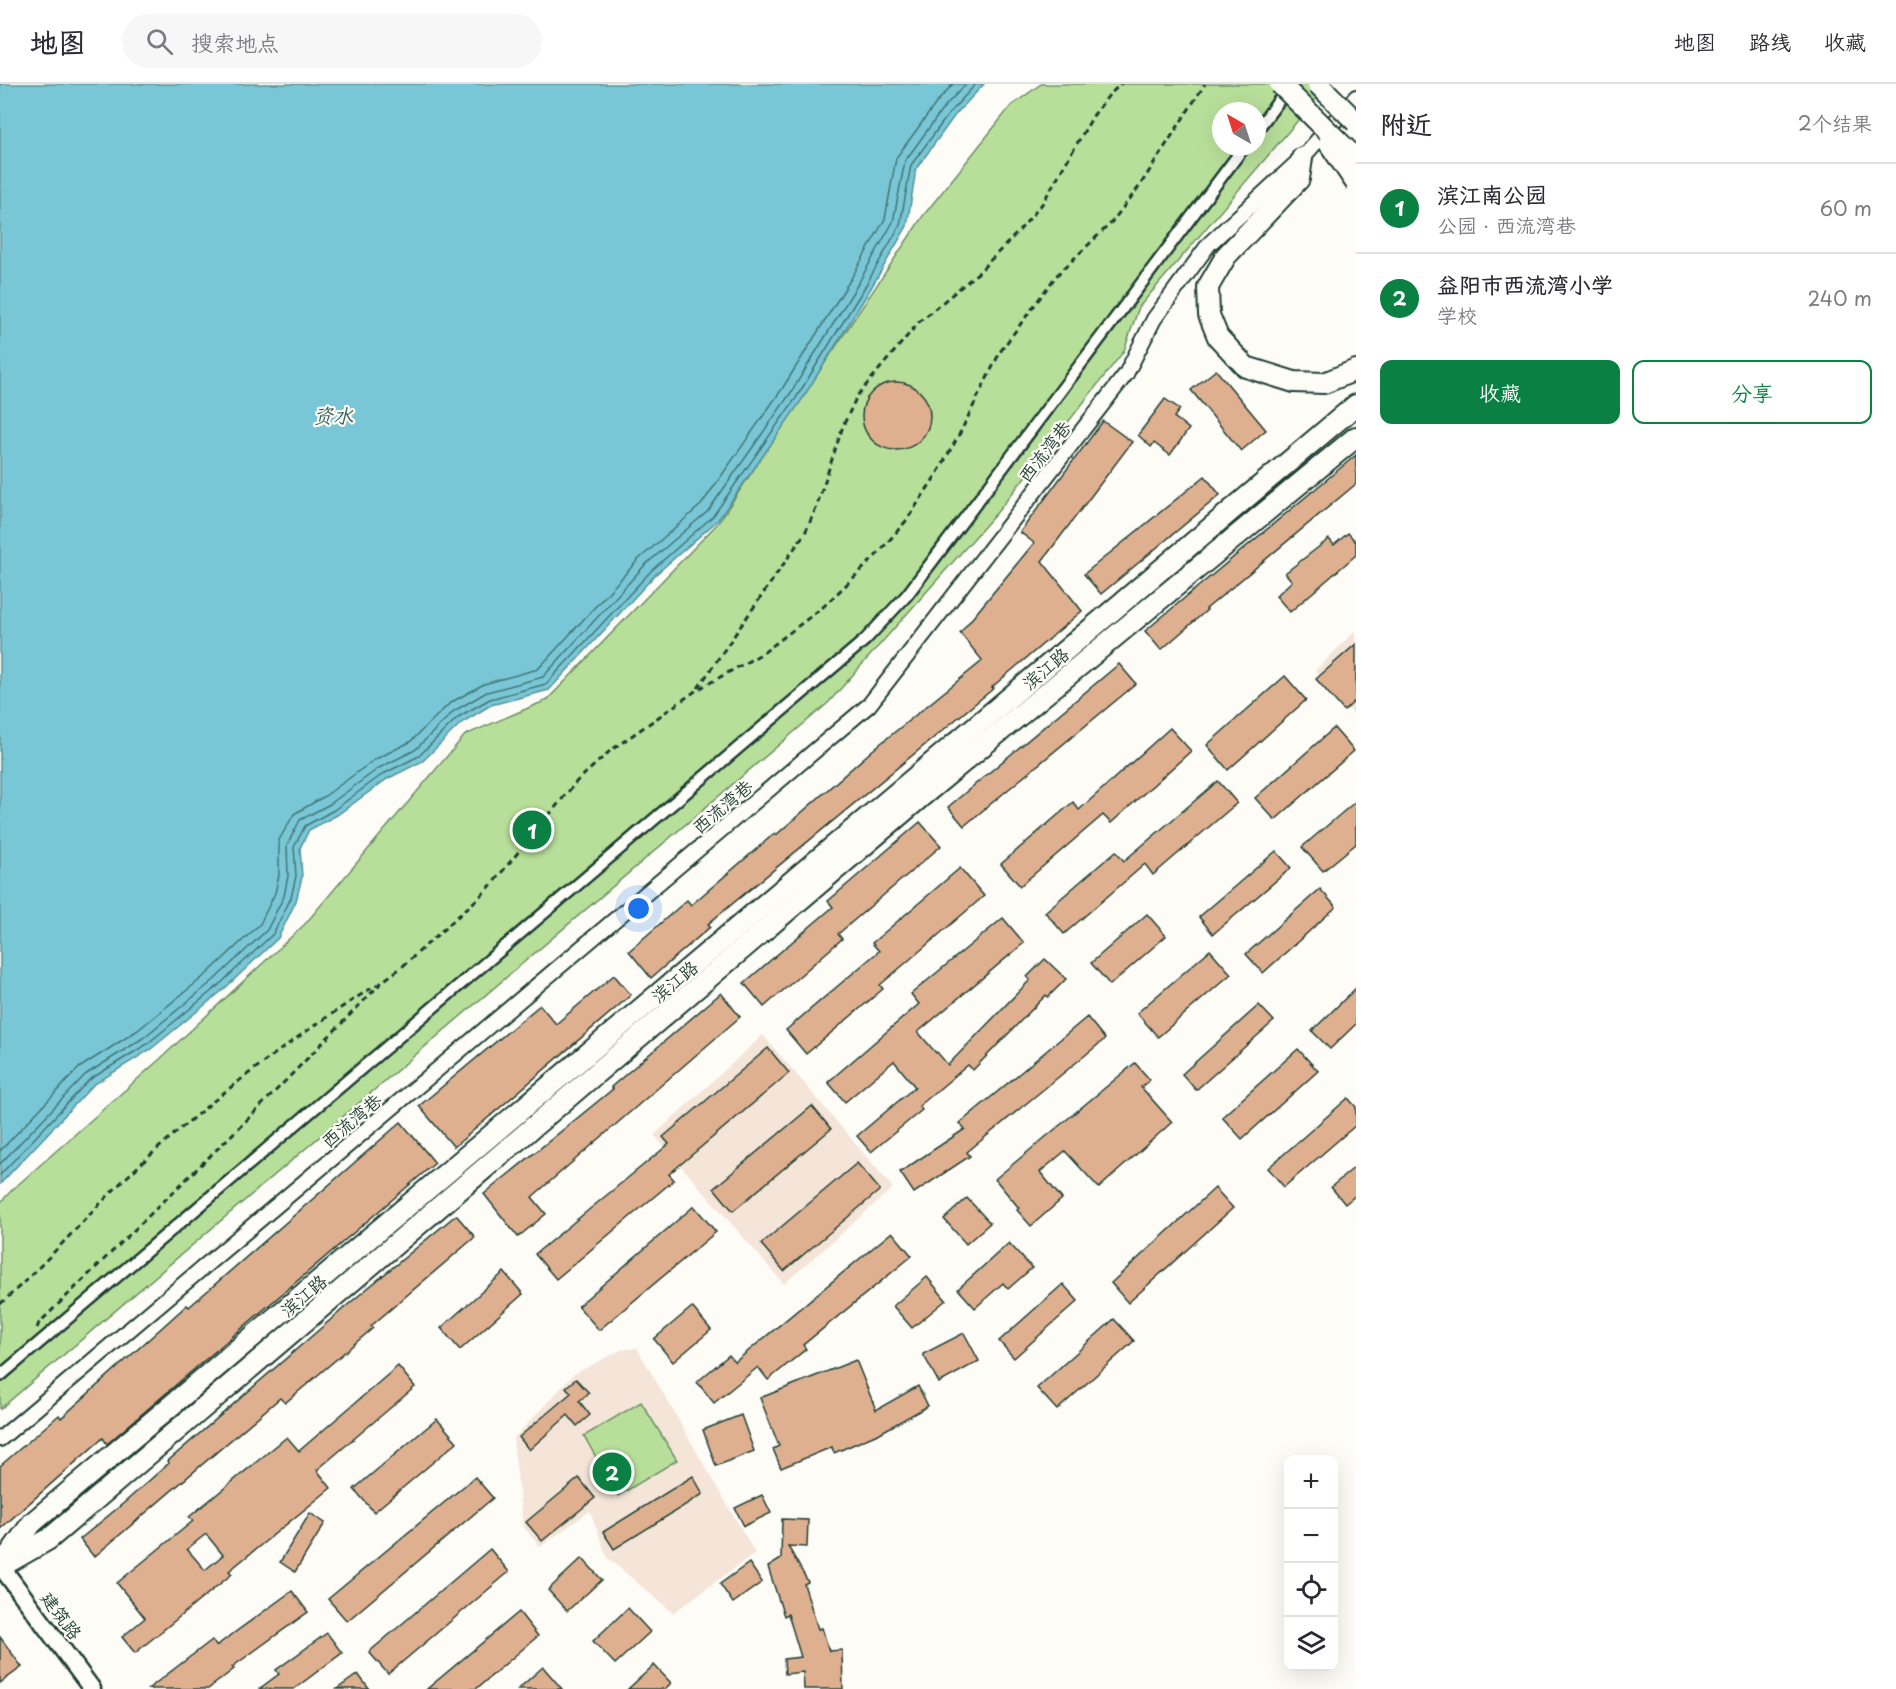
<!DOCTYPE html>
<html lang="zh">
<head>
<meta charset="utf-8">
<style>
  :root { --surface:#fff; --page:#f7f7f7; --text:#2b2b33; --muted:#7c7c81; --line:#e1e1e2; --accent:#0b8043 }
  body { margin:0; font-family:"Playpen Sans","LXGW WenKai TC",sans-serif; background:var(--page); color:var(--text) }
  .controls { position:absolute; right:18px; bottom:18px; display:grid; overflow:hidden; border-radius:12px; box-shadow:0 6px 24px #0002 }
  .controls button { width:54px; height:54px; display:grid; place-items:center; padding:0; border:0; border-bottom:2px solid var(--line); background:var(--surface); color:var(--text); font:30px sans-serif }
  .compass { position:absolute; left:1212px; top:18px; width:54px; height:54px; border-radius:50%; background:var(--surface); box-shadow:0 6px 24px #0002; rotate:321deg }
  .you { position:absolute; left:639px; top:825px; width:21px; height:21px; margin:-15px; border:4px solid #fff; border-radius:50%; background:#1a73e8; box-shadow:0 0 0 9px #1a73e833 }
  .badge { display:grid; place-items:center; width:39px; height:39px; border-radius:50%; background:var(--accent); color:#fff; font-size:20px; font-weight:700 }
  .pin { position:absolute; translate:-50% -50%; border:3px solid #fff; box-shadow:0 2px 6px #0006 }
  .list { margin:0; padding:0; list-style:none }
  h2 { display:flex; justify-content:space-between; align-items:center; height:78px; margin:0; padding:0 24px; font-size:26px }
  h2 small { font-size:20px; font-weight:400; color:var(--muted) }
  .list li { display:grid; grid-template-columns:39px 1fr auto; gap:18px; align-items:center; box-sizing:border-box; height:90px; padding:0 24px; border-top:2px solid var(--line) }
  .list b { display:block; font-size:22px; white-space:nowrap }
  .list p { margin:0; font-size:20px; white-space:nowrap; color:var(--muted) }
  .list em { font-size:20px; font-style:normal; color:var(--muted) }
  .actions { display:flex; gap:12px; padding:18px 24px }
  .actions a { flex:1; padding:14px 0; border:2px solid var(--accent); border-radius:12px; text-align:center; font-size:21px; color:var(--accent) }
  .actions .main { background:var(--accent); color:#fff }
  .icon { flex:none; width:33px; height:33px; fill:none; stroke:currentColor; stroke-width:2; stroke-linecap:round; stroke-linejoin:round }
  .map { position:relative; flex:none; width:1356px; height:1605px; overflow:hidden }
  header { display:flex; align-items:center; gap:36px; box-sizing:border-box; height:84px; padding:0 30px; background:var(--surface); border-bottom:2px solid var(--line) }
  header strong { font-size:28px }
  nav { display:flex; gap:33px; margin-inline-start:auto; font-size:21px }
  .search { width:420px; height:54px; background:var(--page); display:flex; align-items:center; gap:15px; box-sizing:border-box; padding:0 21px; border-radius:33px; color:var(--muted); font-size:22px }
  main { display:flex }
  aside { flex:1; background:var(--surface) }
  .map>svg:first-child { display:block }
  .built { fill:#f4e5d8 }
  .green { fill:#b8df9a; stroke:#6c8e67; stroke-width:1.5; fill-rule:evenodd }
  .water { fill:#79c7d6; stroke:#559095; stroke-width:1.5 }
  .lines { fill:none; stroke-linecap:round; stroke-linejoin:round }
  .shore { stroke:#437475; stroke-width:1.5 }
  .building { fill:#deb08f; stroke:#1f3d34; stroke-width:1.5; fill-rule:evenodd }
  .pedestrian-casing { stroke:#1f3d34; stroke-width:15 }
  .minor-casing { stroke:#1f3d34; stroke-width:18 }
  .tertiary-casing { stroke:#1f3d34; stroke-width:21 }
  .secondary-casing { stroke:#1f3d34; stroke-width:24 }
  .path { stroke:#1f3d34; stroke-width:3; stroke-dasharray:6 4.5; stroke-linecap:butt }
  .pedestrian { stroke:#fdfcf7; stroke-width:10 }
  .minor { stroke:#fdfcf7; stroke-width:14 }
  .tertiary { stroke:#fdfcf7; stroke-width:16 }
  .secondary { stroke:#fdfcf7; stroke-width:20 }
  .secondary-bridge-casing { stroke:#1f3d34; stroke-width:24; stroke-linecap:butt }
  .secondary-bridge { stroke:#fdfcf7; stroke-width:20 }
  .labels { text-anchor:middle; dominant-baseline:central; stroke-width:4.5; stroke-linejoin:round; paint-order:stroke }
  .street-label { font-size:18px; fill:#1f3d34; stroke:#fdfcf7 }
  .water-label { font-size:20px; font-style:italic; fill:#36605c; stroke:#fdfcf7 }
</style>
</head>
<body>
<header>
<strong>地图</strong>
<div class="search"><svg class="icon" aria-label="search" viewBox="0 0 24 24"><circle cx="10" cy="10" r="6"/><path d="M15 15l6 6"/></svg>搜索地点</div>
<nav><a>地图</a><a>路线</a><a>收藏</a></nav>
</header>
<main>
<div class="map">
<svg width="1356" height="1605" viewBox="0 0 1356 1605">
  <rect width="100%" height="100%" fill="#fdfcf7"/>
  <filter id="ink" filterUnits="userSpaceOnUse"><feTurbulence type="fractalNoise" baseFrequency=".0167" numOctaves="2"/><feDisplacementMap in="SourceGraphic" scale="12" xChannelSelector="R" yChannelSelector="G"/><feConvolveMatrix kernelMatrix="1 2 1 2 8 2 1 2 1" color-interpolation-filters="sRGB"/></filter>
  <g filter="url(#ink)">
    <g class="built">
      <polygon points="1356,546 1356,633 1315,587"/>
      <polygon points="763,951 893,1104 784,1200 654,1051"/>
      <polygon points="637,1264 755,1469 673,1529 607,1473 590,1427 540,1463 523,1442 513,1355 574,1290 621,1266"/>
    </g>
    <g class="green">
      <path d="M1041,0H1329L1139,223L1124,267L999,426L828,619L0,1325V1119L12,1106L159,976L305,840L465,651L547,616L718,439L923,132L1011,22ZM1221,27H1257V63H1221Z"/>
      <polygon points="641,1318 677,1376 618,1412 584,1352"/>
    </g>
    <polygon class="water" points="0,0 984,0 955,31 916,85 907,142 871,204 801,317 718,436 655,491 549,606 491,621 461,639 423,677 387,695 337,731 309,746 300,764 302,793 296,817 278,854 223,906 151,965 93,1001 0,1100"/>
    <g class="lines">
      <g class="shore">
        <polyline points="0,1067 79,984 138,946 208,889 260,840 275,809 279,791 279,756 294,730 325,712 374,676 410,658 450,619 484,600 538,585 639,475 701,421 782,305 852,193 885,135 896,74 937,18 953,0"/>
        <polyline points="0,1080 85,991 143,954 214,896 267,846 284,812 288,792 287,761 300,736 330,720 379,684 415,666 454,627 487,608 543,593 645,481 708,427 790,310 859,198 893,138 905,77 945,22 966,0"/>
        <polyline points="0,1091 89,996 147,960 219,901 273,850 291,814 296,792 294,763 305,742 334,726 383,690 419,672 458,633 490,615 546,600 651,487 713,432 796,314 866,201 900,141 911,81 951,27 976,0"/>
      </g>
    </g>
    <g class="building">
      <polygon points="1216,286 1266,346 1241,367 1191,306"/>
      <circle cx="896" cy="332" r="34"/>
      <polygon points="1165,315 1180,325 1174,333 1189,345 1170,371 1154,359 1151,363 1138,351"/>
      <polygon points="1103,337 1132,358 1042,477 1082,527 992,603 994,604 708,840 710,843 651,894 629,867 687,816 691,821 775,749 776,751 875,664 981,578 982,576 960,549 1034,459 1020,448"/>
      <polygon points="1356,371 1356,400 1206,525 1207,526 1161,566 1145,547"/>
      <polygon points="1205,392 1220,411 1101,510 1084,490"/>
      <polygon points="1348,449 1356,458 1356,471 1290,528 1276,512 1292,497 1285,489 1329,455 1334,461"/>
      <polygon points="1356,560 1356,616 1344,627 1316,595"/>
      <polygon points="1119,580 1136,600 964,742 948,723"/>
      <polygon points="1285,592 1306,616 1228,686 1207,661"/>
      <polygon points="1170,644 1191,667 1111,739 1103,731 1020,802 1001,780 1073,718 1079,726"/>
      <polygon points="1334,644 1354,667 1275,736 1255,714"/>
      <polygon points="1218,697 1237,719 1153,791 1145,780 1064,850 1045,828 1116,767 1124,777"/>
      <polygon points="1356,717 1356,760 1323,787 1302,763"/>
      <polygon points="920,738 941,762 838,850 842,855 764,923 744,899 833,823 828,817"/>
      <polygon points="1276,767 1291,784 1213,850 1199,833"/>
      <polygon points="960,784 984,812 880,901 883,905 806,970 786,946 879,867 872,859"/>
      <polygon points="1320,805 1336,823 1263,889 1246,870"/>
      <polygon points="1147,830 1166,852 1110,901 1091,879"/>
      <polygon points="1003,834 1024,859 918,948 936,969 937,968 948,981 1030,896 1027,893 1045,875 1066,895 1048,913 1046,911 973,986 968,981 919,1022 922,1026 871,1068 857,1052 915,1003 894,977 845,1018 828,998 919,920 911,910"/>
      <polygon points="1210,866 1231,890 1158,953 1137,929"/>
      <polygon points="614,891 631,911 454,1063 419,1022 540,921 556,940"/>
      <polygon points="1356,904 1356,940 1330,965 1312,947"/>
      <polygon points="721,909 740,933 532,1113 546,1130 518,1153 484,1110 613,1005 611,1003"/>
      <polygon points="1259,921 1274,937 1196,1006 1182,990"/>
      <polygon points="1087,933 1105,955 967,1068 970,1072 914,1109 900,1088 965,1045 960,1039"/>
      <polygon points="768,964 789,989 669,1090 674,1096 556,1195 535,1170 669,1060 663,1053"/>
      <polygon points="1298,965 1318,987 1242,1055 1222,1033"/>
      <polygon points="1135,979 1150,996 1141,1003 1172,1038 1099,1104 1065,1067 1040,1088 1062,1115 1031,1142 1017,1126 1019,1124 995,1095"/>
      <polygon points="1348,1014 1356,1023 1356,1041 1284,1103 1268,1084"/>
      <polygon points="812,1022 831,1045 733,1127 714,1104"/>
      <polygon points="401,1038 435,1079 107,1360 103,1354 0,1445 0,1382 59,1331 61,1334 187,1221 189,1223"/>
      <polygon points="857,1079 880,1106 784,1187 761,1160"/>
      <polygon points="1356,1082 1356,1111 1345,1120 1331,1103"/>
      <polygon points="1215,1104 1233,1124 1128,1219 1111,1199"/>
      <polygon points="967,1114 990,1139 966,1160 944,1135"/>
      <polygon points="694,1122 716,1148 599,1246 578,1222"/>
      <polygon points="456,1131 475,1153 371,1242 373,1244 285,1319 280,1314 94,1473 80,1455 125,1418 169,1379 168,1377 351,1218"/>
      <polygon points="892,1148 912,1172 803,1261 806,1265 768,1296 758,1283 714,1319 697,1298 729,1271 735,1278"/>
      <polygon points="1009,1159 1032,1184 1008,1205 1003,1199 975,1224 958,1205"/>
      <polygon points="504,1188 523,1210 460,1266 441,1244"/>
      <polygon points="927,1193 946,1216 912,1244 893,1222"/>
      <polygon points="1063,1200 1078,1217 1014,1274 999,1257"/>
      <polygon points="692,1223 711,1246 673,1278 654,1255"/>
      <polygon points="1114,1235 1134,1257 1057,1326 1037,1304"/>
      <polygon points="964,1249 979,1277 939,1299 923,1270"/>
      <polygon points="856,1276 876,1326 918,1302 928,1322 880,1349 834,1369 832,1363 781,1384 773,1365 779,1362 760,1314"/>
      <path d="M398,1282L415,1303L317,1386L331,1404L229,1487L232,1490L135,1569L122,1553L145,1534L117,1499L193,1437L189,1433L287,1353L299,1367ZM206,1450L223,1471L205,1486L187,1465Z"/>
      <polygon points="576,1295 589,1309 579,1317 590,1331 577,1342 568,1331 529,1366 519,1353 571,1309 566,1303"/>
      <polygon points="741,1331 754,1367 716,1382 703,1346"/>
      <polygon points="437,1335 457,1358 374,1428 354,1405"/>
      <polygon points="693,1392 703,1410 614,1465 603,1448"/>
      <polygon points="475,1393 493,1414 347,1537 328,1515"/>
      <polygon points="579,1394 595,1414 542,1457 526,1438"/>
      <polygon points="762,1411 771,1429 744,1442 735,1424"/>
      <polygon points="310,1429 325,1439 295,1488 280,1478"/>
      <polygon points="782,1435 808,1436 807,1463 788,1462 808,1498 804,1500 818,1545 822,1544 829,1567 842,1566 843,1605 804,1605 803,1588 785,1590 784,1575 801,1573 788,1530 784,1532 768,1483 781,1475"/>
      <polygon points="490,1465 509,1488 388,1590 369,1568"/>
      <polygon points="582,1474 602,1496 567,1527 548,1506"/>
      <polygon points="749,1479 762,1498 733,1519 720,1500"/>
      <polygon points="292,1507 308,1528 232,1583 234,1585 208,1605 148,1605 212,1556 216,1562"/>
      <polygon points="628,1524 650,1548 615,1580 593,1557"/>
      <polygon points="519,1528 538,1552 476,1605 427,1605"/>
      <polygon points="327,1549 342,1569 294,1605 259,1605 279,1590 276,1586"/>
      <polygon points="0,1553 22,1583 0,1599"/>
      <polygon points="654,1581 671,1599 665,1605 628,1605"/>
      <polygon points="543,1583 562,1605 518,1605"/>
      <polygon points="358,1590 369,1605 337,1605"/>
    </g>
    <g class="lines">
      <g class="pedestrian-casing">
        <g id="pedestrian">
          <polyline points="1257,46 1289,3"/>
          <polyline points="0,1292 865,556 907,511 1244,63"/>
        </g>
      </g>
      <g class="minor-casing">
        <polyline id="minor" points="0,1355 869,621 1126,290 1154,235 1209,160 1302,74 1356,13"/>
      </g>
      <g class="tertiary-casing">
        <polyline id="tertiary" points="0,1481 92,1605"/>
      </g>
      <g class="secondary-casing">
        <g id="secondary">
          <polyline points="1302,74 1299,95 1226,172 1208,203 1209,231 1218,253 1246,283 1294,298 1324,299 1356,286"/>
          <polyline points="7,1479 49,1455 922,712 1356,353"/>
          <polyline points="1,1482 32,1439 1356,321"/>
        </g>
      </g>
      <g class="path">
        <polyline points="698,604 805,449 816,424 843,342 857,312 919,238 979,188 1018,148 1042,120 1093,32 1109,11 1121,0"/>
        <path d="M0,1220C46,1180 85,1133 129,1091C203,1021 291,954 378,900"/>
        <polyline points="37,1244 39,1239 253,1030 383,897 402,883 487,806 577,697 610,667 697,606 763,569 823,523 874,474 906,437 937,390 959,351 1000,268 1011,253 1056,192 1111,139 1139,103 1205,0"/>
      </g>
      <use href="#pedestrian" class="pedestrian"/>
      <use href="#minor" class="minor"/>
      <use href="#tertiary" class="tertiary"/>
      <use href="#secondary" class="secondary"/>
      <g class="secondary-bridge-casing">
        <g id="secondary-bridge">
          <polyline points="1280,0 1356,75"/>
          <polyline points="1318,0 1356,38"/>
          <polyline points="1329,59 1356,99"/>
        </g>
      </g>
      <use href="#secondary-bridge" class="secondary-bridge"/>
    </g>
  </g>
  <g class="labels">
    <g class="street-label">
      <text transform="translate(1044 367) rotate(-52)">西流湾巷</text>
      <text transform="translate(1045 584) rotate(-40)">滨江路</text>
      <text transform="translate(722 722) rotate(-40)">西流湾巷</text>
      <text transform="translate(674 897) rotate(-40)">滨江路</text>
      <text transform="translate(351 1036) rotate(-40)">西流湾巷</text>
      <text transform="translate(303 1211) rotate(-40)">滨江路</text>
      <text transform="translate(62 1531) rotate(53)">建筑路</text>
    </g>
    <g class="water-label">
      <text x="333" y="331">资水</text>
    </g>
  </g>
</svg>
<div class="controls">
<button>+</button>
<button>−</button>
<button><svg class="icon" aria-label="locate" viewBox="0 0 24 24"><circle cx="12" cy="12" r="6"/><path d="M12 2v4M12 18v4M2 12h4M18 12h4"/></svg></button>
<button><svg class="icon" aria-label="layers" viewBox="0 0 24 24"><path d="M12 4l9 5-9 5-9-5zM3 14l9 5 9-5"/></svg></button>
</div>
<svg class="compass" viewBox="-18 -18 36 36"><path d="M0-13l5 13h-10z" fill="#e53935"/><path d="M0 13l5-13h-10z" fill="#7c7c81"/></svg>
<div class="you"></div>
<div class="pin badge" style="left:532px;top:746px">1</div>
<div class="pin badge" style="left:612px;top:1388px">2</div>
</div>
<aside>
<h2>附近<small>2个结果</small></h2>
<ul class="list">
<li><span class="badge">1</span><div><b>滨江南公园</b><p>公园 · 西流湾巷</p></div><em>60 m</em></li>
<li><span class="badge">2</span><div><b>益阳市西流湾小学</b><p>学校</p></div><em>240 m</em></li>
</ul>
<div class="actions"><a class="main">收藏</a><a>分享</a></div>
</aside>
</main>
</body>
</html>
